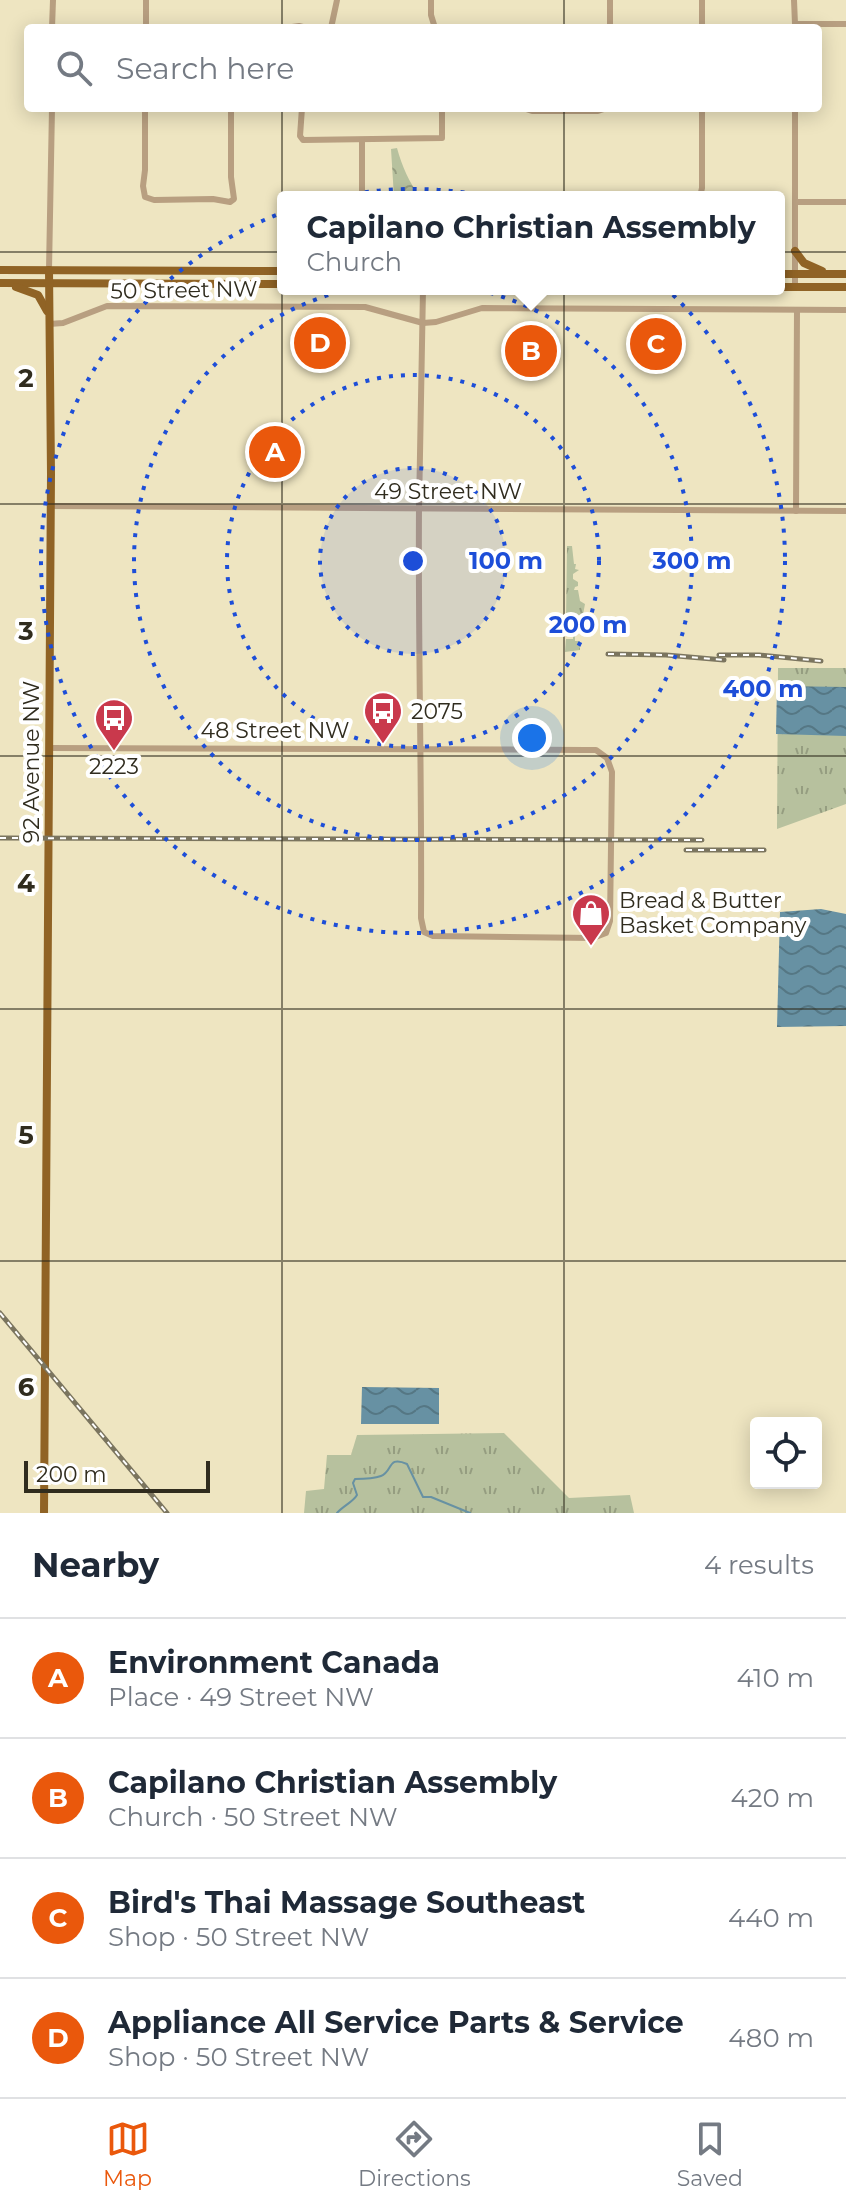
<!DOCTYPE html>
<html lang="en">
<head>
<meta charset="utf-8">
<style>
  :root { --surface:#fff; --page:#f6f6f7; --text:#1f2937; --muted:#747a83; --line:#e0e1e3; --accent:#ea580c }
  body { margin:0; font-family:Montserrat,sans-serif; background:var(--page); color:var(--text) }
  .controls { position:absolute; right:24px; bottom:24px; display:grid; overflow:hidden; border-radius:8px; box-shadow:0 4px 20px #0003 }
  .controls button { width:72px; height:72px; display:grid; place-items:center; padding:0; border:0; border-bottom:2px solid var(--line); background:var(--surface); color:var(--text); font:40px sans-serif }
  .scale { position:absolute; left:24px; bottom:20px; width:186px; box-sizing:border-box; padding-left:8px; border:4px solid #302c1e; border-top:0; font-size:22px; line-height:28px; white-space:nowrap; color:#302c1e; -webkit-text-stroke:6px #fff; paint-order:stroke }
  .you { position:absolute; left:532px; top:738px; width:28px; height:28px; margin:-20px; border:6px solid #fff; border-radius:50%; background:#1a73e8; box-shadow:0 0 0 12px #1a73e833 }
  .badge { display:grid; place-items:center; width:52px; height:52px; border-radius:50%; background:var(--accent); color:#fff; font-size:26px; font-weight:700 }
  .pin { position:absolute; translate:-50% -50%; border:4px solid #fff; box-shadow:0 2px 8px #0006 }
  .popup { position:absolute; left:277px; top:191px; width:508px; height:104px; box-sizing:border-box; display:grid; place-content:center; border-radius:8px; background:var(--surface); filter:drop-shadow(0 2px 6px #0005); font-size:26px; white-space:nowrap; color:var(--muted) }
  .popup b { font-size:30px; color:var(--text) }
  .popup::after { content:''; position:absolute; left:50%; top:100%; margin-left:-16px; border:16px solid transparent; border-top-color:var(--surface) }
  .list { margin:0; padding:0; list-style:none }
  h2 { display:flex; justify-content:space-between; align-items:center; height:104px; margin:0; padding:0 32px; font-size:34px }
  h2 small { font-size:26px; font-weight:400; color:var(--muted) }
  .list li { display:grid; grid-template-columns:52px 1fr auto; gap:24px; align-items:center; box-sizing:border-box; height:120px; padding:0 32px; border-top:2px solid var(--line) }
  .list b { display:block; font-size:30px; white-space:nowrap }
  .list p { margin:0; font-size:26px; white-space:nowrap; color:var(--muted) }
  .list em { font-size:26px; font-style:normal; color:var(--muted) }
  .icon { flex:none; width:44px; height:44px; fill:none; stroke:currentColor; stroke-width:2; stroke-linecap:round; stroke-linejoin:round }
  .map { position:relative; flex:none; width:846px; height:1513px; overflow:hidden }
  .search { position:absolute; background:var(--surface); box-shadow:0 4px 20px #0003; left:24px; right:24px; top:24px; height:88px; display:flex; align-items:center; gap:20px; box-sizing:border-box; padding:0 28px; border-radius:8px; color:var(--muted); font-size:30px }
  .sheet { height:584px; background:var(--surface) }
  nav { display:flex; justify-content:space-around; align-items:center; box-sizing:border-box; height:112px; border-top:2px solid var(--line); background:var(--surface); font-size:22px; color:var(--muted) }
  nav a { display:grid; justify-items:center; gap:4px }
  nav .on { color:var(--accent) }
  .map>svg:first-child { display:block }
  .grass { fill:url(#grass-tufts) }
  .park { fill:url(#park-crowns) }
  .water { fill:url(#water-waves) }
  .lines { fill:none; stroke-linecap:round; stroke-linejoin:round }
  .stream { stroke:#6791a3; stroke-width:2 }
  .minor { stroke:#b89f81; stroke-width:6 }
  .major { stroke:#906325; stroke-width:8 }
  .rail-casing { stroke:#7b755f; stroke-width:5 }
  .rail { stroke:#fff; stroke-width:2; stroke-dasharray:6; stroke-linecap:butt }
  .grid { fill:none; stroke:#302c1e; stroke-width:2; stroke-opacity:0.55 }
  .ring { fill:none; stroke:#1d4ed8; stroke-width:4; stroke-dasharray:4 8 }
  .labels { text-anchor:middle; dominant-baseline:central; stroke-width:8; stroke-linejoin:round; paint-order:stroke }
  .street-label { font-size:22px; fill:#302c1e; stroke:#fff }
  .poi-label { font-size:22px; fill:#302c1e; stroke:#fff; text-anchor:start }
  .grid-label { font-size:26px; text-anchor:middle; font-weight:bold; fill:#302c1e; stroke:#fff; stroke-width:8; stroke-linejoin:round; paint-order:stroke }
  .centre { fill:#1d4ed8; stroke:#fff; stroke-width:4 }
  .ring-label { font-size:24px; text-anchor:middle; font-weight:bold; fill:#1d4ed8; stroke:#fff; stroke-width:8; stroke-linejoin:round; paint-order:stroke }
</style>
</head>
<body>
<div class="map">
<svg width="846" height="1513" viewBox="0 0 846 1513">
  <defs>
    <pattern id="grass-tufts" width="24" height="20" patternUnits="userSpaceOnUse" patternTransform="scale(2)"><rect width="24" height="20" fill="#b7c19e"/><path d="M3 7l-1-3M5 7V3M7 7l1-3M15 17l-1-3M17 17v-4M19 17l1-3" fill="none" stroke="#959d80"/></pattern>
    <pattern id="park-crowns" width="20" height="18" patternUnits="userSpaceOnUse" patternTransform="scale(2)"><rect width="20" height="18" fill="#b7c19e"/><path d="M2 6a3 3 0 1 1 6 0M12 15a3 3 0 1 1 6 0" fill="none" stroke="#959d80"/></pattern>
    <pattern id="water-waves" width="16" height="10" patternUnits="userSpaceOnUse" patternTransform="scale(2)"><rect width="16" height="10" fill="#6791a3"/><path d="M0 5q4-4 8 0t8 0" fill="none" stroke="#557784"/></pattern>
  </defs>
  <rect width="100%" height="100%" fill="#eee5c1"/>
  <g class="grass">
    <polygon points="567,546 572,546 574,564 576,564 575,569 579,570 573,574 573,579 578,582 578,586 575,587 574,590 578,590 580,601 585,604 582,620 578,620 578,626 575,627 575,633 578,634 575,635 575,641 580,641 580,650 565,652 566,639 573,639 573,621 566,621"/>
    <polygon points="778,668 846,668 846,804 777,829"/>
    <polygon points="504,1433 569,1498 630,1495 634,1513 304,1513 306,1491 324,1489 327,1455 351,1455 357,1435"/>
  </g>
  <path class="park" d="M397,148C402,166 409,182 420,197H394L391,149Z"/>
  <g class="water">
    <polygon points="777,686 846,687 846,736 776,734"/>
    <polygon points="821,909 846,914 846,1026 777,1027 780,912"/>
    <polygon points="362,1387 439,1388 439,1424 361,1424"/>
  </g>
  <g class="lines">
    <path class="stream" d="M337,1513C343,1506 353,1502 357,1495L353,1483L355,1479C363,1479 373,1479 381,1476C393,1472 387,1455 407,1464L423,1497H431L470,1513"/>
    <g class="minor">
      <polyline points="431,0 431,15 435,28"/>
      <polyline points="610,0 610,28"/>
      <polyline points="794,0 795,24"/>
      <polyline points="795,24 846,24"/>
      <polyline points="52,28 53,0"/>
      <polyline points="146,28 146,0"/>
      <polyline points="285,28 299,26 307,28"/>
      <polyline points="331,28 337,0"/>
      <polyline points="702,28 702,0"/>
      <polyline points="145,108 145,170 143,186 145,197 154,200 213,199 230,202 234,199 231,177 231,108"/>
      <polyline points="302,108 300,136 303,140 442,138 442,108"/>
      <polyline points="523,108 532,111 598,111 607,108"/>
      <polyline points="795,108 795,287"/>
      <polyline points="362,140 362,197"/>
      <polyline points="700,197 702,188 702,108"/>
      <polyline points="795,202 846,202"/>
      <polyline points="49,270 52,108"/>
      <polyline points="49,324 63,323 107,306 365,307 423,323 436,322 482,308 846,310"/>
      <polyline points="50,506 846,511"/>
      <polyline points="796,511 797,310"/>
      <path d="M49,748C232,748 414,748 596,750L607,758L612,772L610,921L606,933L593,938L433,936L424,932L421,918C422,782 418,645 419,509C420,436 422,362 423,289"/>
    </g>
    <g class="major">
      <polyline points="795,251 804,263 822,271"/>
      <polyline points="0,270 283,271"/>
      <polyline points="779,274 846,274"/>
      <polyline points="0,283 283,284"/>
      <polyline points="16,287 38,295 47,311"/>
      <polyline points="779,287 846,287"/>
      <polyline points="44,1513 51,474 49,270"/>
    </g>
    <g class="rail-casing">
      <g id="rail">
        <polyline points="608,654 666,655 724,660"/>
        <polyline points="719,655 759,655 821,661"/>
        <polyline points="0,838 702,840"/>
        <polyline points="686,850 764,850"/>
        <polyline points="0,1313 167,1513"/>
      </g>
    </g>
    <use href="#rail" class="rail"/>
  </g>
  <path class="grid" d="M282,0V28M564,0V28M282,108V1513M564,108V1513M0,252H846M0,504H846M0,756H846M0,1009H846M0,1261H846"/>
  <circle cx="413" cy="561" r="93" fill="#1d4ed8" fill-opacity=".12"/>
  <g class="ring">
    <circle cx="413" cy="561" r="93"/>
    <circle cx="413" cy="561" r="186"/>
    <circle cx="413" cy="561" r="279"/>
    <circle cx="413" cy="561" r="372"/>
  </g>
  <defs>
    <g id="bus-pin" transform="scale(2)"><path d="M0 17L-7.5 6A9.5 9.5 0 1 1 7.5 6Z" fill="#c9394c" stroke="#fff"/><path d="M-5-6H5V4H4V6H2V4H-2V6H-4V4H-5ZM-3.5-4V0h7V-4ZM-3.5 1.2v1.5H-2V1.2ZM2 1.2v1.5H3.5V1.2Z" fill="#fff"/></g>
    <g id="shop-pin" transform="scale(2)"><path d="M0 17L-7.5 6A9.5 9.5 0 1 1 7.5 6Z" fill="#c9394c" stroke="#fff"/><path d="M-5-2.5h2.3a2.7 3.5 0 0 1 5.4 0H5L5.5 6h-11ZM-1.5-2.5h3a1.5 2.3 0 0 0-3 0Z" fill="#fff"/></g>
  </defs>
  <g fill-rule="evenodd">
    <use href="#bus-pin" x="383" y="711"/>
    <use href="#bus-pin" x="114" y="718"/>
    <use href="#shop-pin" x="591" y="913"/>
  </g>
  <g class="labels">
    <g class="street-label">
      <text transform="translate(184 290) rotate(-1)">50 Street NW</text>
      <text x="448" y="491">49 Street NW</text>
      <text x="275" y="730">48 Street NW</text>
      <text transform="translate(31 762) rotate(-90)">92 Avenue NW</text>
    </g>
    <g class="poi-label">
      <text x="411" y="711">2075</text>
      <text x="114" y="766" text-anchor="middle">2223</text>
      <text x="619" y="900">Bread &amp; Butter<tspan x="619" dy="25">Basket Company</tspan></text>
    </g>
  </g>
  <g class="grid-label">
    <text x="26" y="387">2</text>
    <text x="26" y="640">3</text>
    <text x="26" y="892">4</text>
    <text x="26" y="1144">5</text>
    <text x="26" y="1396">6</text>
  </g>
  <circle cx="413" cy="561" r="12" class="centre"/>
  <g class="ring-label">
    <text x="506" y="569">100 m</text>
    <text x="692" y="569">300 m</text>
    <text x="588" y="633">200 m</text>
    <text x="763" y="697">400 m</text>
  </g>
</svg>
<div class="controls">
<button><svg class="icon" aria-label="locate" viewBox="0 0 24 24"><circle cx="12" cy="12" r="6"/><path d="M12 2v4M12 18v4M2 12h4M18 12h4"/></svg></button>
</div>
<div class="scale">200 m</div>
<div class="you"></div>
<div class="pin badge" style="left:275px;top:452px">A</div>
<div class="pin badge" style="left:531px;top:351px">B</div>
<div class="popup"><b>Capilano Christian Assembly</b>Church</div>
<div class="pin badge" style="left:656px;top:344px">C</div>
<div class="pin badge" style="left:320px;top:343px">D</div>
<div class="search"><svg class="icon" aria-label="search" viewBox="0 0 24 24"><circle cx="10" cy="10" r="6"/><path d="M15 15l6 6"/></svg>Search here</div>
</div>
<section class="sheet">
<h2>Nearby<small>4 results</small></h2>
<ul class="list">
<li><span class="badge">A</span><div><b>Environment Canada</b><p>Place · 49 Street NW</p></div><em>410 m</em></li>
<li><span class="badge">B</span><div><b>Capilano Christian Assembly</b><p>Church · 50 Street NW</p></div><em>420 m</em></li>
<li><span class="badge">C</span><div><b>Bird's Thai Massage Southeast</b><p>Shop · 50 Street NW</p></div><em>440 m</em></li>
<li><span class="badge">D</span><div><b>Appliance All Service Parts &amp; Service</b><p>Shop · 50 Street NW</p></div><em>480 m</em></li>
</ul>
</section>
<nav>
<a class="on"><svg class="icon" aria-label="map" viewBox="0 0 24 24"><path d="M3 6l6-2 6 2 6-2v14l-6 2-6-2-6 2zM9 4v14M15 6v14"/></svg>Map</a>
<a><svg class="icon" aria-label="directions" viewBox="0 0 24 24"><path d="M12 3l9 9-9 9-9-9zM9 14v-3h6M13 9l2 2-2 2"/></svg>Directions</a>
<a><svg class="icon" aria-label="saved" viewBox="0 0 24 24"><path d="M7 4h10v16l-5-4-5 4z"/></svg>Saved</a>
</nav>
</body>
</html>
